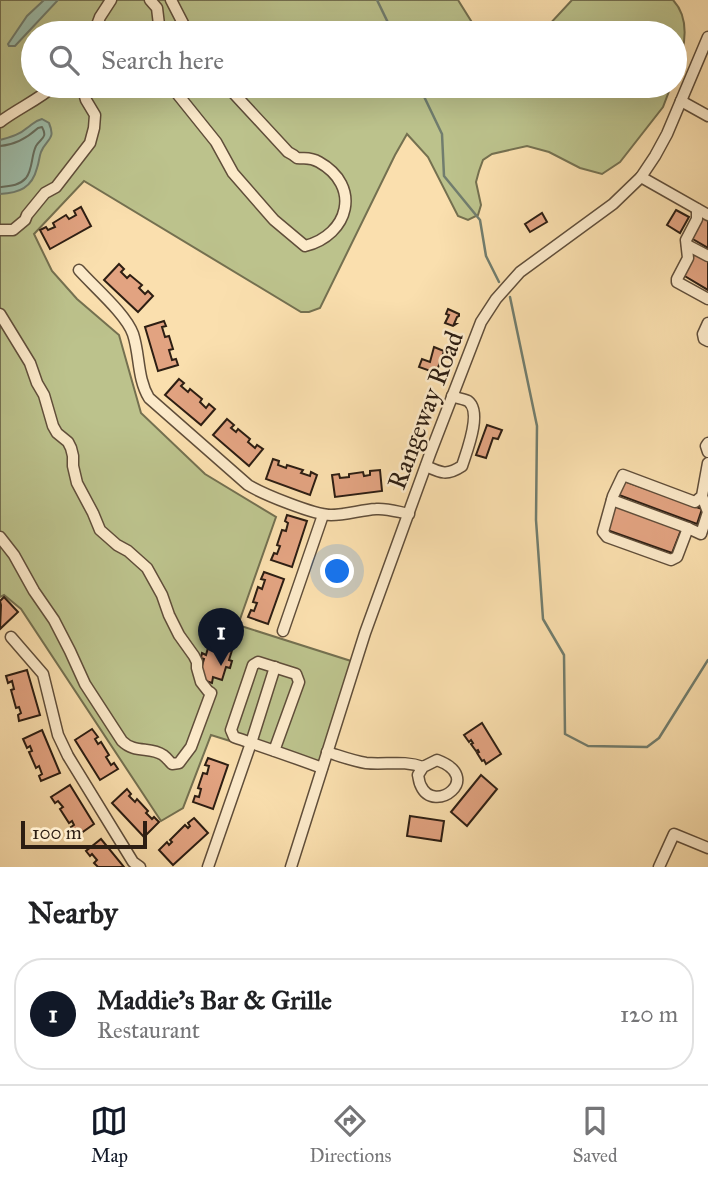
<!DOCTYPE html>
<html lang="en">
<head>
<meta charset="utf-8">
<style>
  :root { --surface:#fff; --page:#f6f6f6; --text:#202124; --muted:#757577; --line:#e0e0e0; --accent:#111827 }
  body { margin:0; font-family:"IM FELL Great Primer",serif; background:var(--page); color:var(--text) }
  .scale { position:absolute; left:21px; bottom:18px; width:126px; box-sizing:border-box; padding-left:7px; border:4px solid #2d1e13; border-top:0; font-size:19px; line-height:24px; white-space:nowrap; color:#2d1e13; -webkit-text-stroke:5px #fceaca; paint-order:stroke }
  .you { position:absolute; left:338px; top:572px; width:24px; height:24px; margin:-18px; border:5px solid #fff; border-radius:50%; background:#1a73e8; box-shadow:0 0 0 10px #1a73e833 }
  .badge { display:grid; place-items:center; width:46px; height:46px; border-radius:50%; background:var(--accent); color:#fff; font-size:23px; font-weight:700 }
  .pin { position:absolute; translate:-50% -58px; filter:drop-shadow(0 2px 4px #0008) }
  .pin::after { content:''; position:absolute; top:37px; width:24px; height:21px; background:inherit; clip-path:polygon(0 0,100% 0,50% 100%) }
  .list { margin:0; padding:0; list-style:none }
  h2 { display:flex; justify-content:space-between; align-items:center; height:91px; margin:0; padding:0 28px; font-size:30px }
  h2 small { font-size:23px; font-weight:400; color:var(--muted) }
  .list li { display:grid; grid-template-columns:46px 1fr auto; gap:21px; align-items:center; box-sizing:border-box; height:112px; margin:0 14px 14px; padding:0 14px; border:2px solid var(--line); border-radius:28px }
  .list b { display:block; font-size:26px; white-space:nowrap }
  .list p { margin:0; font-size:23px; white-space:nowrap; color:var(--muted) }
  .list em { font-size:23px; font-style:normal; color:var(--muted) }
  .icon { flex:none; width:38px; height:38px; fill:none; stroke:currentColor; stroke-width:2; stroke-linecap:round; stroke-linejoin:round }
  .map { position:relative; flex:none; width:708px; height:867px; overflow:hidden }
  .search { position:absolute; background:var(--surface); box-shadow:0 7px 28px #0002; left:21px; right:21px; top:21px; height:77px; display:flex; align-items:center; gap:18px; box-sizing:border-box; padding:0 24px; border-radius:38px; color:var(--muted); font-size:26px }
  .sheet { height:217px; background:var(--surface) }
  nav { display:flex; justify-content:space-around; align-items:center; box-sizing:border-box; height:98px; border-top:2px solid var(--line); background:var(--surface); font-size:19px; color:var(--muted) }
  nav a { display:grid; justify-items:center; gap:4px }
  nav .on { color:var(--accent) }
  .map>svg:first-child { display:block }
  .green { fill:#bcc28c; stroke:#747050; stroke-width:2 }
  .water { fill:#9ebdaa; stroke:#717d6e; stroke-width:2 }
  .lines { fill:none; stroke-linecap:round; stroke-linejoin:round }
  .shore { stroke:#666e5e; stroke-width:2 }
  .stream { stroke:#717d6e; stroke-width:2.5 }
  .building { fill:#e2a381; stroke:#2d1e13; stroke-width:2 }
  .minor-casing { stroke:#604e3a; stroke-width:13 }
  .minor { stroke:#fceaca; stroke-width:10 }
  .labels { text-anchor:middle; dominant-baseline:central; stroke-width:5; stroke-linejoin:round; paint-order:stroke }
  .street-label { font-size:26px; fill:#2d1e13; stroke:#fceaca }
</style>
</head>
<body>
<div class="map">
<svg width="708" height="867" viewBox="0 0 708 867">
  <rect width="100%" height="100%" fill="#fadfae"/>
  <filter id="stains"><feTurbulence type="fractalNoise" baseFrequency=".00286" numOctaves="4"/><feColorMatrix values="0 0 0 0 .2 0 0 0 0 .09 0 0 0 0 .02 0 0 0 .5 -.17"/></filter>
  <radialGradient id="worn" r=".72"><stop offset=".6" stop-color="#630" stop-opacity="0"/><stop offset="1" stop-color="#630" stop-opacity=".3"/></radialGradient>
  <g class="green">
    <polygon points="0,0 458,0 473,24 467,33 33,33 33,86 671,86 663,107 620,162 602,174 580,168 549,152 527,146 492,154 483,160 479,171 476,182 481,205 478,215 468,220 458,216 428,157 407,134 395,155 320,308 309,312 301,312 84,181 34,234 52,271 77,299 119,335 141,413 205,474 276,517 238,625 351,661 319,769 211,735 183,808 161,821 21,609 4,595 0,597"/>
    <path d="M572,0H673C692,20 684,52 675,75V33H537L548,26Z"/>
  </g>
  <g class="water">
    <polygon points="44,0 58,0 15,46 9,46 8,44 27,16"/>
    <path d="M42,119L49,123C56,140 47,138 41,152C39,157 39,163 37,168C32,188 19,193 0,194V140C10,137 19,135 27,128C33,124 34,121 42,119Z"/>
  </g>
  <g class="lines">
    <path class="shore" d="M0,146C15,145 27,138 38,128L42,127C48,138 41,138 36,146C31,156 33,169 26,178C19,186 9,186 0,187"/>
    <g class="stream">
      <polyline points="377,0 393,33"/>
      <polyline points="419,86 442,134 444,176 480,220 486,256 499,282"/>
      <polyline points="510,297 537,426 536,520 543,619 564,655 565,734 588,746 647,747 659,738 708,660"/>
    </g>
  </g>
  <g class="building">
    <polygon points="81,207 91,226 50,249 40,230 46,227 48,230 55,227 53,223 66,215 69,219 76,215 74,211"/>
    <polygon points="676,210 689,217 680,233 667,225"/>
    <polygon points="542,213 547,222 530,232 525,224"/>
    <polygon points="703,216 708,219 708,248 691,238"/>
    <polygon points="695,253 708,261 708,290 683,275"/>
    <polygon points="119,264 124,269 121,272 127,278 130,275 142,285 139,288 145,294 148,291 153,296 138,312 104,280"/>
    <polygon points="448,309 459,314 459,316 457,317 454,324 456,324 453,326 445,323 449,315 446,314"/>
    <polygon points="164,321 166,326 162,327 165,337 169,336 173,349 169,350 172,360 176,359 178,365 158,371 145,327"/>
    <polygon points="434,347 444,351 436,373 419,367 422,359 430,362"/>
    <polygon points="179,379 184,383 181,386 188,392 190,389 202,399 200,402 206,408 209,404 215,409 201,425 165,395"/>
    <polygon points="227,419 234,425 231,428 236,432 238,429 250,439 248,442 255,448 257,445 263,449 249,466 213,435"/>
    <polygon points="487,425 502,430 498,439 493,438 486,458 476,455"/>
    <polygon points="273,459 279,461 278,465 286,468 287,465 303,470 301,473 310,476 311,472 317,475 310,495 266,479"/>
    <polygon points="380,470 382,491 335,497 332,475 339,474 340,478 349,477 349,474 363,472 364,476 370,475 370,471"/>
    <polygon points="624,481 702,509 697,524 619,495"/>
    <polygon points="615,506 681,530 672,553 607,530"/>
    <polygon points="287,515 307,521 292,567 271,560 274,553 277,554 280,546 277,545 282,530 286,531 288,523 285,521"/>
    <polygon points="264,572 284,579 268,624 248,617 251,610 254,611 257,603 253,602 258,587 262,589 265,580 261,579"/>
    <polygon points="4,597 18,612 0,629 1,605 0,601"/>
    <polygon points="211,637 226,641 225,644 233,647 229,660 232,661 230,668 226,667 222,680 213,677 212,683 203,680 200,673 204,659 201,658 202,653 206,655"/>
    <polygon points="27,670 40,715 19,721 18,715 21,713 19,707 16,708 11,690 14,689 12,681 8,683 6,676"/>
    <polygon points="482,723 501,754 486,764 484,760 482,761 477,753 479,752 478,750 476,751 471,744 473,743 471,740 469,742 464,735"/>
    <polygon points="92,729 98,737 95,739 98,744 101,742 109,755 106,757 111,765 114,763 118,769 100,780 75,740"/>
    <polygon points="42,730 60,773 41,781 39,776 42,774 39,766 36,768 29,752 32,751 30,746 27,748 23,739"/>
    <polygon points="208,758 228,765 213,809 193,802 195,796 199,797 201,789 198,788 203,773 207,774 209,766 205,765"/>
    <polygon points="481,775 497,789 467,826 451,812"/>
    <polygon points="70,785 94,824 77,836 71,827 74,825 72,821 69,823 60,809 63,807 58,801 55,803 51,797"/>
    <polygon points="127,789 131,794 129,796 135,802 137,799 148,811 146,813 152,819 154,817 159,822 144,837 112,803"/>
    <polygon points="410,816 444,821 441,841 407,836"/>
    <polygon points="194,818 208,833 173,865 159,850 167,842 169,845 172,842 170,840 185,825 188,828 190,826 188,823"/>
    <polygon points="101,839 124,867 98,867 94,863 97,860 92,854 90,856 86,851"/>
  </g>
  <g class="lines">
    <g class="minor-casing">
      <g id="minor">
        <polyline points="150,0 157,8 160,33"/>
        <polyline points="171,0 188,33"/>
        <polyline points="94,33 100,17 111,0"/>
        <path d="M171,86L216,142L233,173L274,220L305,246C349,235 362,186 319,162C310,157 306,159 297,158C296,157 290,153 288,152L227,86"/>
        <polyline points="681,101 708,116"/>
        <path d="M0,122C17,109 38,100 54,86"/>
        <polyline points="641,177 708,215"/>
        <polyline points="697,209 697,219 686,240 688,258 677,279 677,282 708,299"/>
        <polyline points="0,230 13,230 25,220 27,215 45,193 56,187 90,143 94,128 95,115 86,100 82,86"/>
        <polyline points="687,245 708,256"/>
        <path d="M79,270C94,287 126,314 133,334C140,355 137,378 149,398L248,485C263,494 314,515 331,515C346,515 361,510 376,509C387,508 398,512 409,514"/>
        <path d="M0,314L30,363L37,383L44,395L53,426L57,433L68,442L71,448L73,456V466L77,483L93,513L100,530L117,545L128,551L147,568L162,595L169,615L179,635L194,656L197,662V668L201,682L208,691L211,693L191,747L179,763L172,764C169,761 167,758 163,755C150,746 135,754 122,741L85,684L70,651L54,620L34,591L14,555L0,537"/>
        <polyline points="708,323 703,334 704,339 708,341"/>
        <polyline points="708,443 706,446 708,452"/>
        <path d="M426,466C441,473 447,476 462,466C466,453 483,412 468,401C464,399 456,398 452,396"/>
        <polyline points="702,496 695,502 623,475 613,496 603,532 607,537 671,560 677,557 688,528 701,534 708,512 702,496 708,463"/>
        <polyline points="612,500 688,528"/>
        <polyline points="283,631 323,515"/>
        <polyline points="11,637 43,674 58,735 68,756 133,862 140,867"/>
        <path d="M274,751L299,682L296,674L258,662L253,665L231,730L234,737C263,747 293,757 322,768"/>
        <path d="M327,752C340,756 353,761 366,763C385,765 404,760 423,767L418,775C419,779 419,783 421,786C434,815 485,778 437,760L423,767"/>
        <polyline points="208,867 251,743 275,667"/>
        <polyline points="291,867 365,633 430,454 481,322 496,299 520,272 613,204 641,177 655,156 667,134 708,37"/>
        <polyline points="659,867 674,834 708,848"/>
      </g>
    </g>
    <use href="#minor" class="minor"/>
  </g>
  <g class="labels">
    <g class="street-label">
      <text transform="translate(425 410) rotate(-69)">Rangeway Road</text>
    </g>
  </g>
  <rect width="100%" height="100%" filter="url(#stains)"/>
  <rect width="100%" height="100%" fill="url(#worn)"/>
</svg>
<div class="scale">100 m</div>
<div class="you"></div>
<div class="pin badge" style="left:221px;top:666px">1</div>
<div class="search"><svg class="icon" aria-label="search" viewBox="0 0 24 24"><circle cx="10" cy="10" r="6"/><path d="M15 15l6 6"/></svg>Search here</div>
</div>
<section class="sheet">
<h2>Nearby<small></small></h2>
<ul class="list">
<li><span class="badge">1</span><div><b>Maddie's Bar &amp; Grille</b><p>Restaurant</p></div><em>120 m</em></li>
</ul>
</section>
<nav>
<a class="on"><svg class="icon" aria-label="map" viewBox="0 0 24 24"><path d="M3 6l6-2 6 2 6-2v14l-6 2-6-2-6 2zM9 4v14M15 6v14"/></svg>Map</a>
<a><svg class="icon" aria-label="directions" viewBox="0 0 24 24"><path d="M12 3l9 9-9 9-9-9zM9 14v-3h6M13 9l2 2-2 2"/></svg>Directions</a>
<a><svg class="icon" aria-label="saved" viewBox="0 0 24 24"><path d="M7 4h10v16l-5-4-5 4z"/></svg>Saved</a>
</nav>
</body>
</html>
